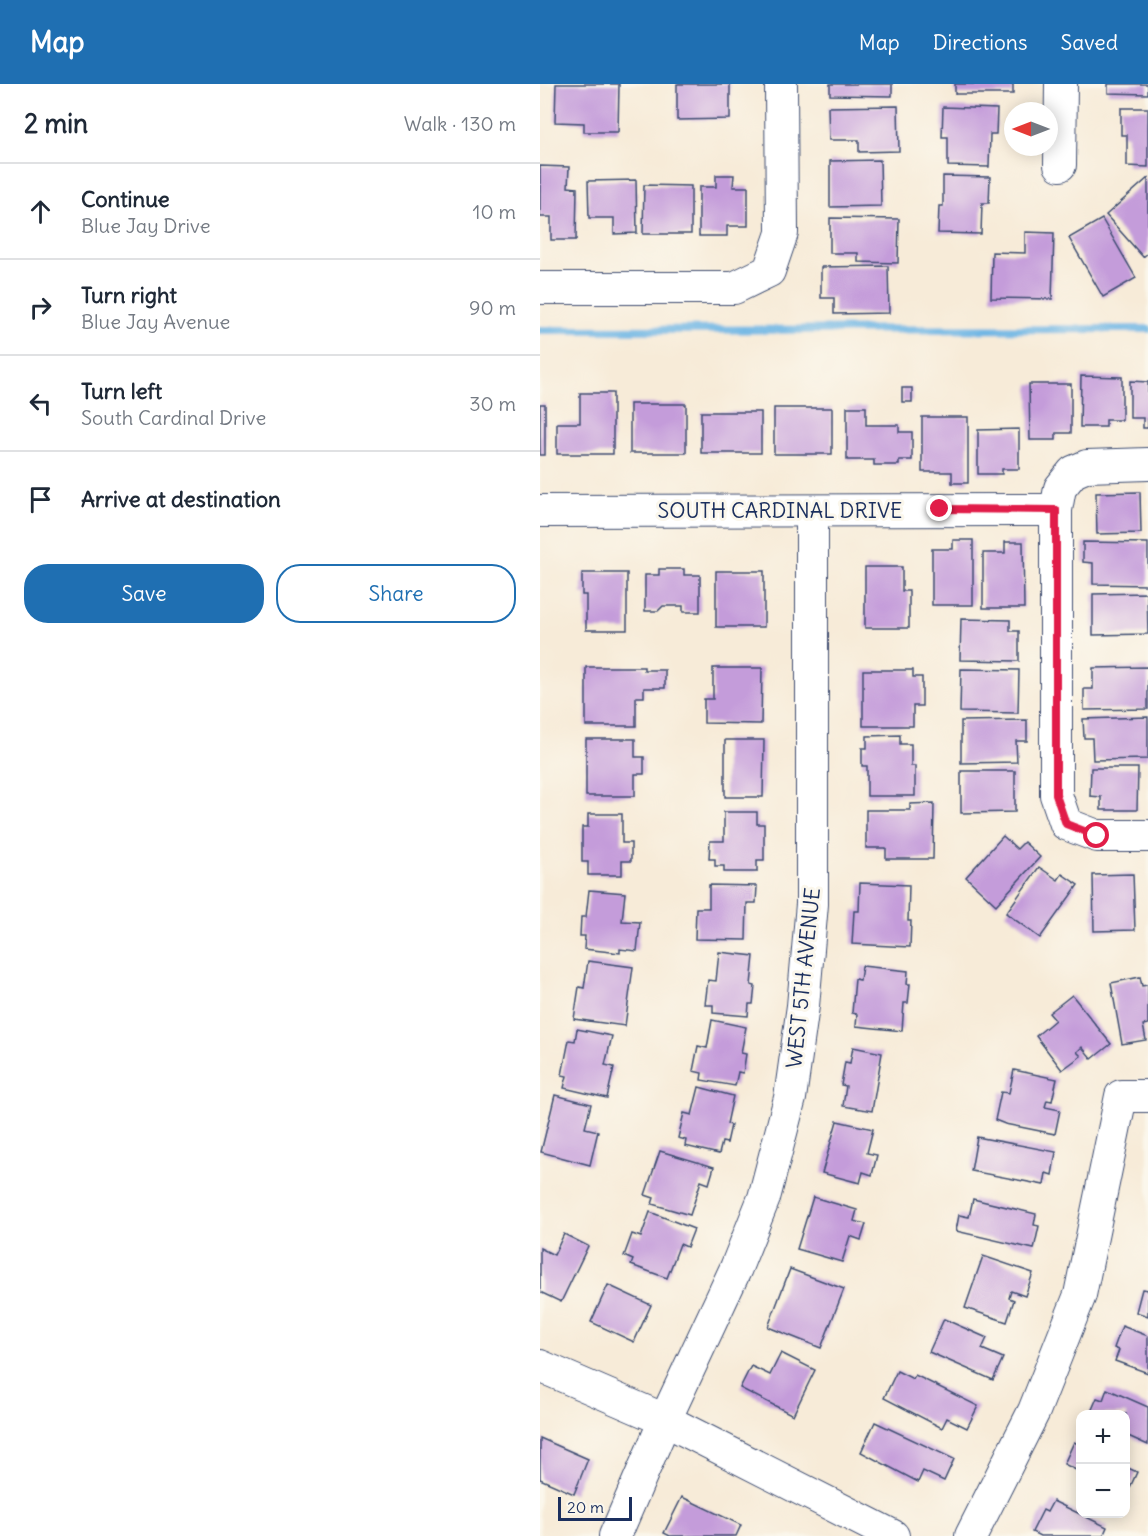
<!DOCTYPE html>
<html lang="en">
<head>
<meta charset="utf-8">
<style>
  :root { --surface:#fff; --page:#f2f2f3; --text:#1f2937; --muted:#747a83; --line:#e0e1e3; --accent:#1f6fb2 }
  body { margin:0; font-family:Delius,sans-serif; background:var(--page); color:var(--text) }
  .controls { position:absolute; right:18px; bottom:18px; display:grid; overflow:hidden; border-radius:12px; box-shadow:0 3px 15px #0003 }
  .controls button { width:54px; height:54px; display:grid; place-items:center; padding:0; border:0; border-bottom:2px solid var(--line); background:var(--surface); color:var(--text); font:30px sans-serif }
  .compass { position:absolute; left:464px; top:18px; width:54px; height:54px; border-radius:50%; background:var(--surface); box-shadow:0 3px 15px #0003; rotate:270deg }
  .scale { position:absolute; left:18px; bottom:15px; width:74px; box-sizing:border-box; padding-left:6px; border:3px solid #1b2f5e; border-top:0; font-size:16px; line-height:21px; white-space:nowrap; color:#1b2f5e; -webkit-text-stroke:4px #fbf7ec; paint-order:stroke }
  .stop { position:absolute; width:18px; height:18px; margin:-14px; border:4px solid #e11d48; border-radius:50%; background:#fff }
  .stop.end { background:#e11d48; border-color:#fff; box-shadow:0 2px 6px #0008 }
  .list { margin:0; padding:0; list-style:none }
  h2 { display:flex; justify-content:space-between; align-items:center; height:78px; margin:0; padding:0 24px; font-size:26px }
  h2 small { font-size:20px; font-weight:400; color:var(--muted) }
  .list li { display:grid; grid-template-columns:39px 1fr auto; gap:18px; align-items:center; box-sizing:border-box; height:96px; padding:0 24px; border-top:2px solid var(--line) }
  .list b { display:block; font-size:22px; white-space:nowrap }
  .list p { margin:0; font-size:20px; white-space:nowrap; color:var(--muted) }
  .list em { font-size:20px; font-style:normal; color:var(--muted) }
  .actions { display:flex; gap:12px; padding:18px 24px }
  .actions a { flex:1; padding:14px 0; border:2px solid var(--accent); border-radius:24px; text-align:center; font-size:21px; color:var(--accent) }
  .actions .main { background:var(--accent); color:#fff }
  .icon { flex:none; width:33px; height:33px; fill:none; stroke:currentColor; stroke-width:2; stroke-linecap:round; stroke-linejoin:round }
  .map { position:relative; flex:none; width:608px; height:1452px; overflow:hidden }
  header { display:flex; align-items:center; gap:36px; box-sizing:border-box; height:84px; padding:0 30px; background:var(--accent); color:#fff }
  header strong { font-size:28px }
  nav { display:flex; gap:33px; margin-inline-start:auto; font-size:21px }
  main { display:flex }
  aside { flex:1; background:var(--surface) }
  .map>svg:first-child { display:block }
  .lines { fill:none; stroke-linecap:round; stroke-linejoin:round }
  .stream { stroke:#6db5e4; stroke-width:8 }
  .building { fill:#c49cda }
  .minor-casing { stroke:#3c4b70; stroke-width:34 }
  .minor { stroke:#fff; stroke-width:32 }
  .route { stroke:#e11d48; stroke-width:8 }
  .labels { text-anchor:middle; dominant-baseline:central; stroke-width:6; stroke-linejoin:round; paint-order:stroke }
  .street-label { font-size:21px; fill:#1b2f5e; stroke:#fbf7ec }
</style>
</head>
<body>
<header>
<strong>Map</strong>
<nav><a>Map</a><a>Directions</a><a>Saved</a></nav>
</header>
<main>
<aside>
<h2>2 min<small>Walk · 130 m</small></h2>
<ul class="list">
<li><svg class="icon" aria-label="ahead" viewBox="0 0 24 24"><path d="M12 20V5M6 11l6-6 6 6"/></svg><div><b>Continue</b><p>Blue Jay Drive</p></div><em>10 m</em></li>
<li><svg class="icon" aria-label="right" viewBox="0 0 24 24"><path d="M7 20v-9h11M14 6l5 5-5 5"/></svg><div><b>Turn right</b><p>Blue Jay Avenue</p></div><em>90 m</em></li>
<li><svg class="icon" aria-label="left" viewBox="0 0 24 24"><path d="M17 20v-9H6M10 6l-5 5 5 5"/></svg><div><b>Turn left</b><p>South Cardinal Drive</p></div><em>30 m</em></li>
<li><svg class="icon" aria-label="arrive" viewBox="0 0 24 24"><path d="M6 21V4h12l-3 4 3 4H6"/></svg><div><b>Arrive at destination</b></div></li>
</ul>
<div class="actions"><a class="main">Save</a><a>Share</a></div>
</aside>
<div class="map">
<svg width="608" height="1452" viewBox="0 0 608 1452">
  <rect width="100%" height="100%" fill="#fbf7ec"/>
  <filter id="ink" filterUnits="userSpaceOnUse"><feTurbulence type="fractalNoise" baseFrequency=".0167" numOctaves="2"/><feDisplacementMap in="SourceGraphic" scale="12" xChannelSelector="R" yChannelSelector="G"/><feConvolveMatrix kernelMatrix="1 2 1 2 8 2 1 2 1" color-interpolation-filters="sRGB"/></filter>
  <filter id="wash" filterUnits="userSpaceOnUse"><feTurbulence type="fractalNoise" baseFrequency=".008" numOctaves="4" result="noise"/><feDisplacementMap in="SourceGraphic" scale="24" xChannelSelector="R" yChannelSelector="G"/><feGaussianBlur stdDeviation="1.35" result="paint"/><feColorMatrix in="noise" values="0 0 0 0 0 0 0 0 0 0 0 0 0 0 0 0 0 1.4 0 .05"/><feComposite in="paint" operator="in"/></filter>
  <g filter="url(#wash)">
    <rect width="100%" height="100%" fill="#f7ebd8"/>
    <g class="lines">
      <polyline class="stream" points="0,246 608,245"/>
    </g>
    <g id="blocks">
      <g class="building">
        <polygon points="16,0 79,0 78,48 44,48 44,39 15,38"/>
        <polygon points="137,0 190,0 190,35 137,36"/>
        <polygon points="290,0 352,0 352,12 290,11"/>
        <rect x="415" y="0" width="58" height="10"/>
        <polygon points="568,0 608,0 608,10 568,9"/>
        <polygon points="358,22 359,67 319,68 319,56 289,56 288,23"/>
        <polygon points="403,23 457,25 456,50 450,50 449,83 408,82 408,53 402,53"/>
        <polygon points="581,24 608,24 608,83 587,82 587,51 581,51"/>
        <polygon points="340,76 341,122 290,123 290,77"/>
        <polygon points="0,82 29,83 28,103 37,104 36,156 11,156 11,133 0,133"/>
        <polygon points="176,91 194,91 193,103 208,103 208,142 187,142 187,152 159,152 159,103 176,103"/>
        <polygon points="403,92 450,93 449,119 442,119 441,150 398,149 399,122 403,122"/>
        <polygon points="608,94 608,169 603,173 566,131"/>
        <polygon points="96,96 97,149 74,150 74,134 49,134 48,97"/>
        <polygon points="104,101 151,102 151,150 103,150"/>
        <polygon points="290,134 359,135 358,179 318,178 318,169 290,169"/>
        <polygon points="562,135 596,194 563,213 529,154"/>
        <polygon points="485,148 514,149 512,215 451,214 452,168 485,169"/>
        <polygon points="348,182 349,229 294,230 294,214 281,214 281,183"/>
        <polygon points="541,292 582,293 582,336 566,336 566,343 540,343"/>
        <polygon points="590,297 608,298 608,344 603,344 603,334 590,334"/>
        <polygon points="489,300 531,300 531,349 516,349 516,356 490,356"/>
        <rect x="362" y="304" width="10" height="14"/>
        <polygon points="40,309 73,309 73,370 17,370 17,339 40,339"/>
        <rect x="0" y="320" width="5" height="51"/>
        <rect x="90" y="320" width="56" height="49"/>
        <polygon points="307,323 326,323 326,341 359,341 359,348 372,348 372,376 359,376 359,381 334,381 334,376 307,376"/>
        <rect x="234" y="324" width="58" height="46"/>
        <rect x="161" y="328" width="60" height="41"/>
        <polygon points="382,333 428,333 428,399 412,399 412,388 382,388"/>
        <polygon points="479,345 479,385 462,385 462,390 438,390 438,346"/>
        <polygon points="600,408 601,449 557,450 556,409"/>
        <polygon points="413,456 433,456 433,521 392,521 392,465 413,465"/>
        <polygon points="465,458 483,458 484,524 443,524 443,469 465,469"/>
        <polygon points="543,458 608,459 608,501 553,500 553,479 543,478"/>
        <polygon points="325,483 362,483 362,507 369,507 369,544 325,544"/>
        <polygon points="119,485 144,485 144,491 160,491 160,528 143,528 143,522 123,522 118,527 105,527 105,491 119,491"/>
        <rect x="176" y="487" width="48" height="56"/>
        <polygon points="42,489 87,489 87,546 46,546 46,511 42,511"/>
        <polygon points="607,509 608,550 553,551 553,510"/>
        <polygon points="421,535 470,536 470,547 479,547 479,577 420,576"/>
        <polygon points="46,583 104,583 104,586 125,586 125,604 104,604 104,613 96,613 96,642 46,642"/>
        <polygon points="608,583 608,625 544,626 544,605 553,605 553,584"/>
        <polygon points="173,584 222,584 221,640 164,639 164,615 173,615"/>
        <polygon points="421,585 479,586 478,629 420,628"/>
        <polygon points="323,586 373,586 373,593 382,593 382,622 373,622 373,642 323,642"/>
        <polygon points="608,633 608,675 553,676 552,654 544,654 543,635"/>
        <polygon points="487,636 487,657 476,657 477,678 421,679 421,637"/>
        <polygon points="360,651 360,660 371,660 371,682 375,682 375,712 327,712 327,682 322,682 322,664 327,664 327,652"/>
        <polygon points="46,655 95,655 95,673 104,673 104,690 95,690 95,712 46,712"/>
        <polygon points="185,656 224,656 223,713 185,713"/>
        <polygon points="551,684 598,684 597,726 561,726 561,713 550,712"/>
        <polygon points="421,687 475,687 475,728 421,729"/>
        <polygon points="394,719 393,775 346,775 346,764 326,764 326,726 370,726 370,720"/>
        <polygon points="184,728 217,728 217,740 224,740 224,776 217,776 217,788 184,788 184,782 175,782 175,775 169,775 170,757 184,757"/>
        <polygon points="48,730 82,730 82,759 91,759 91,777 82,777 82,791 48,791 48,778 42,778 42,743 48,743"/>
        <polygon points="463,752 477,765 484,758 500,773 456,821 426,793"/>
        <polygon points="499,783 518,796 522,790 538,801 500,854 466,829"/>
        <polygon points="593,790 595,846 554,847 553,791"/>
        <polygon points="320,799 369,801 368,837 371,837 370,863 312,860 314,827 319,827"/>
        <polygon points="169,801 217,802 216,819 207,819 206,856 155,855 156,824 169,824"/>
        <polygon points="49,806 85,809 82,837 100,838 97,867 80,865 80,869 44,865 45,852 40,852 41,833 46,833"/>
        <polygon points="179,868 214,872 211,901 215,902 213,920 209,920 208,932 173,929 173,921 165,921 168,896 176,897"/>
        <polygon points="48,877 93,883 85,942 34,935 39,903 44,904"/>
        <polygon points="322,882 368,887 367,900 370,900 368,919 364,919 362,947 316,942 317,930 312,929 315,895 320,896"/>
        <polygon points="600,893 602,902 608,901 608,940 603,941 606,956 582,960 571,899"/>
        <polygon points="532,911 571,960 552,975 542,963 537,968 541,972 522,986 496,952 515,936 509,929"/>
        <polygon points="172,936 206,943 201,969 206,970 203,989 198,988 195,1002 161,996 162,989 153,987 158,962 167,964"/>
        <polygon points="37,945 72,952 65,981 74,983 67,1014 24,1004 27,992 22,991 29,956 35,957"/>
        <polygon points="313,963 342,969 332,1027 303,1022 306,1002 301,1001 305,978 310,979"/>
        <polygon points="474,986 517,995 512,1017 507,1016 505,1023 520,1026 515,1050 465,1040 455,1036 461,1008 469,1009"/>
        <polygon points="159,1003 193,1012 187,1040 191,1041 187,1059 182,1058 179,1070 145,1062 146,1056 138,1054 144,1029 152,1031"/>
        <polygon points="15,1011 51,1020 45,1044 58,1047 50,1081 1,1068"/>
        <polygon points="297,1037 333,1045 327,1069 337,1071 332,1091 323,1088 320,1099 282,1089"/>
        <polygon points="437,1053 516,1068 512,1091 506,1089 504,1101 431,1087"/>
        <polygon points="120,1067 174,1083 169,1100 161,1097 150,1131 112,1120 114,1114 105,1111"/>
        <polygon points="273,1113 317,1126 314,1137 326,1140 321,1156 310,1152 302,1178 257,1165"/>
        <polygon points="433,1115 496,1130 494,1141 499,1142 494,1165 416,1147 419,1131 429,1133"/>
        <polygon points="110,1128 154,1145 147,1163 140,1160 127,1194 91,1181 93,1176 84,1172 92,1150 101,1153"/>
        <polygon points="24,1150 48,1162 21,1218 0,1208 0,1164 14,1171"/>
        <polygon points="443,1172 493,1189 485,1212 471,1207 469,1214 474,1216 467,1238 425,1224"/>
        <polygon points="250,1185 304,1205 281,1264 228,1243"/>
        <polygon points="68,1201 111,1221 94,1258 51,1238"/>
        <polygon points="602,1205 608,1206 608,1232 596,1228"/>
        <polygon points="404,1235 447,1254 442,1265 463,1274 453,1296 389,1268"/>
        <polygon points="582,1242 608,1252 608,1289 575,1277 579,1266 574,1264"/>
        <polygon points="241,1269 275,1286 253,1331 200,1304 211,1282 230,1291"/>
        <polygon points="357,1287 373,1295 375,1291 438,1322 427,1344 407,1334 402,1344 344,1314"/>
        <polygon points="567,1305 608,1323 608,1361 586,1351 586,1330 550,1330 557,1314 563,1316"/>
        <polygon points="335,1338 414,1375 404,1397 383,1387 378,1398 321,1368"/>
        <polygon points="0,1354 48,1375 34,1410 0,1395"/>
        <polygon points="534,1358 540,1361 540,1388 524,1380"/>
        <polygon points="586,1383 597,1388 586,1412"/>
        <polygon points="142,1413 201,1441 196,1452 130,1452 124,1449"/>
        <polygon points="513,1417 567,1443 563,1452 500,1452 492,1448 503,1426 507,1428"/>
      </g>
    </g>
  </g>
  <g filter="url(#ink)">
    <use href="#blocks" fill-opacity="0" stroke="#3c4b70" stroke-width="1.5"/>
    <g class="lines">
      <g class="minor-casing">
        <g id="minor">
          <polyline points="520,81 521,0"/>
          <polyline points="0,204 194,204 229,187 242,149 241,0"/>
          <polyline points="608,380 547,382 533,388 520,404 516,426 516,711 526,740 557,752 608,752"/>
          <polyline points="0,427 516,426"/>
          <polyline points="0,1282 125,1336 353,1452"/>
          <polyline points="75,1452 125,1336 196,1184 224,1114 250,1014 263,922 272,820 272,427"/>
          <polyline points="431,1452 494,1327 540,1211 581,1012 608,1012"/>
        </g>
      </g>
      <use href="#minor" class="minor"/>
    </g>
  </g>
  <g class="lines" filter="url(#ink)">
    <polyline class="route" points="400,425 516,426 516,711 526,740 557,752"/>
  </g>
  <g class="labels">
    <g class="street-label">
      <text x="240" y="426">SOUTH CARDINAL DRIVE</text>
      <text transform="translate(263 894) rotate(-84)">WEST 5TH AVENUE</text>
    </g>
  </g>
</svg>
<div class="controls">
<button>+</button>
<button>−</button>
</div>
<svg class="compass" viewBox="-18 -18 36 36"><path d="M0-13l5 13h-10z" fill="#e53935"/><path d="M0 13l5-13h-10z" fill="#747a83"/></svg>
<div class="scale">20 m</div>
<div class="stop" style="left:557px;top:752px"></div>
<div class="stop end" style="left:400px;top:425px"></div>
</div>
</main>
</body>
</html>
